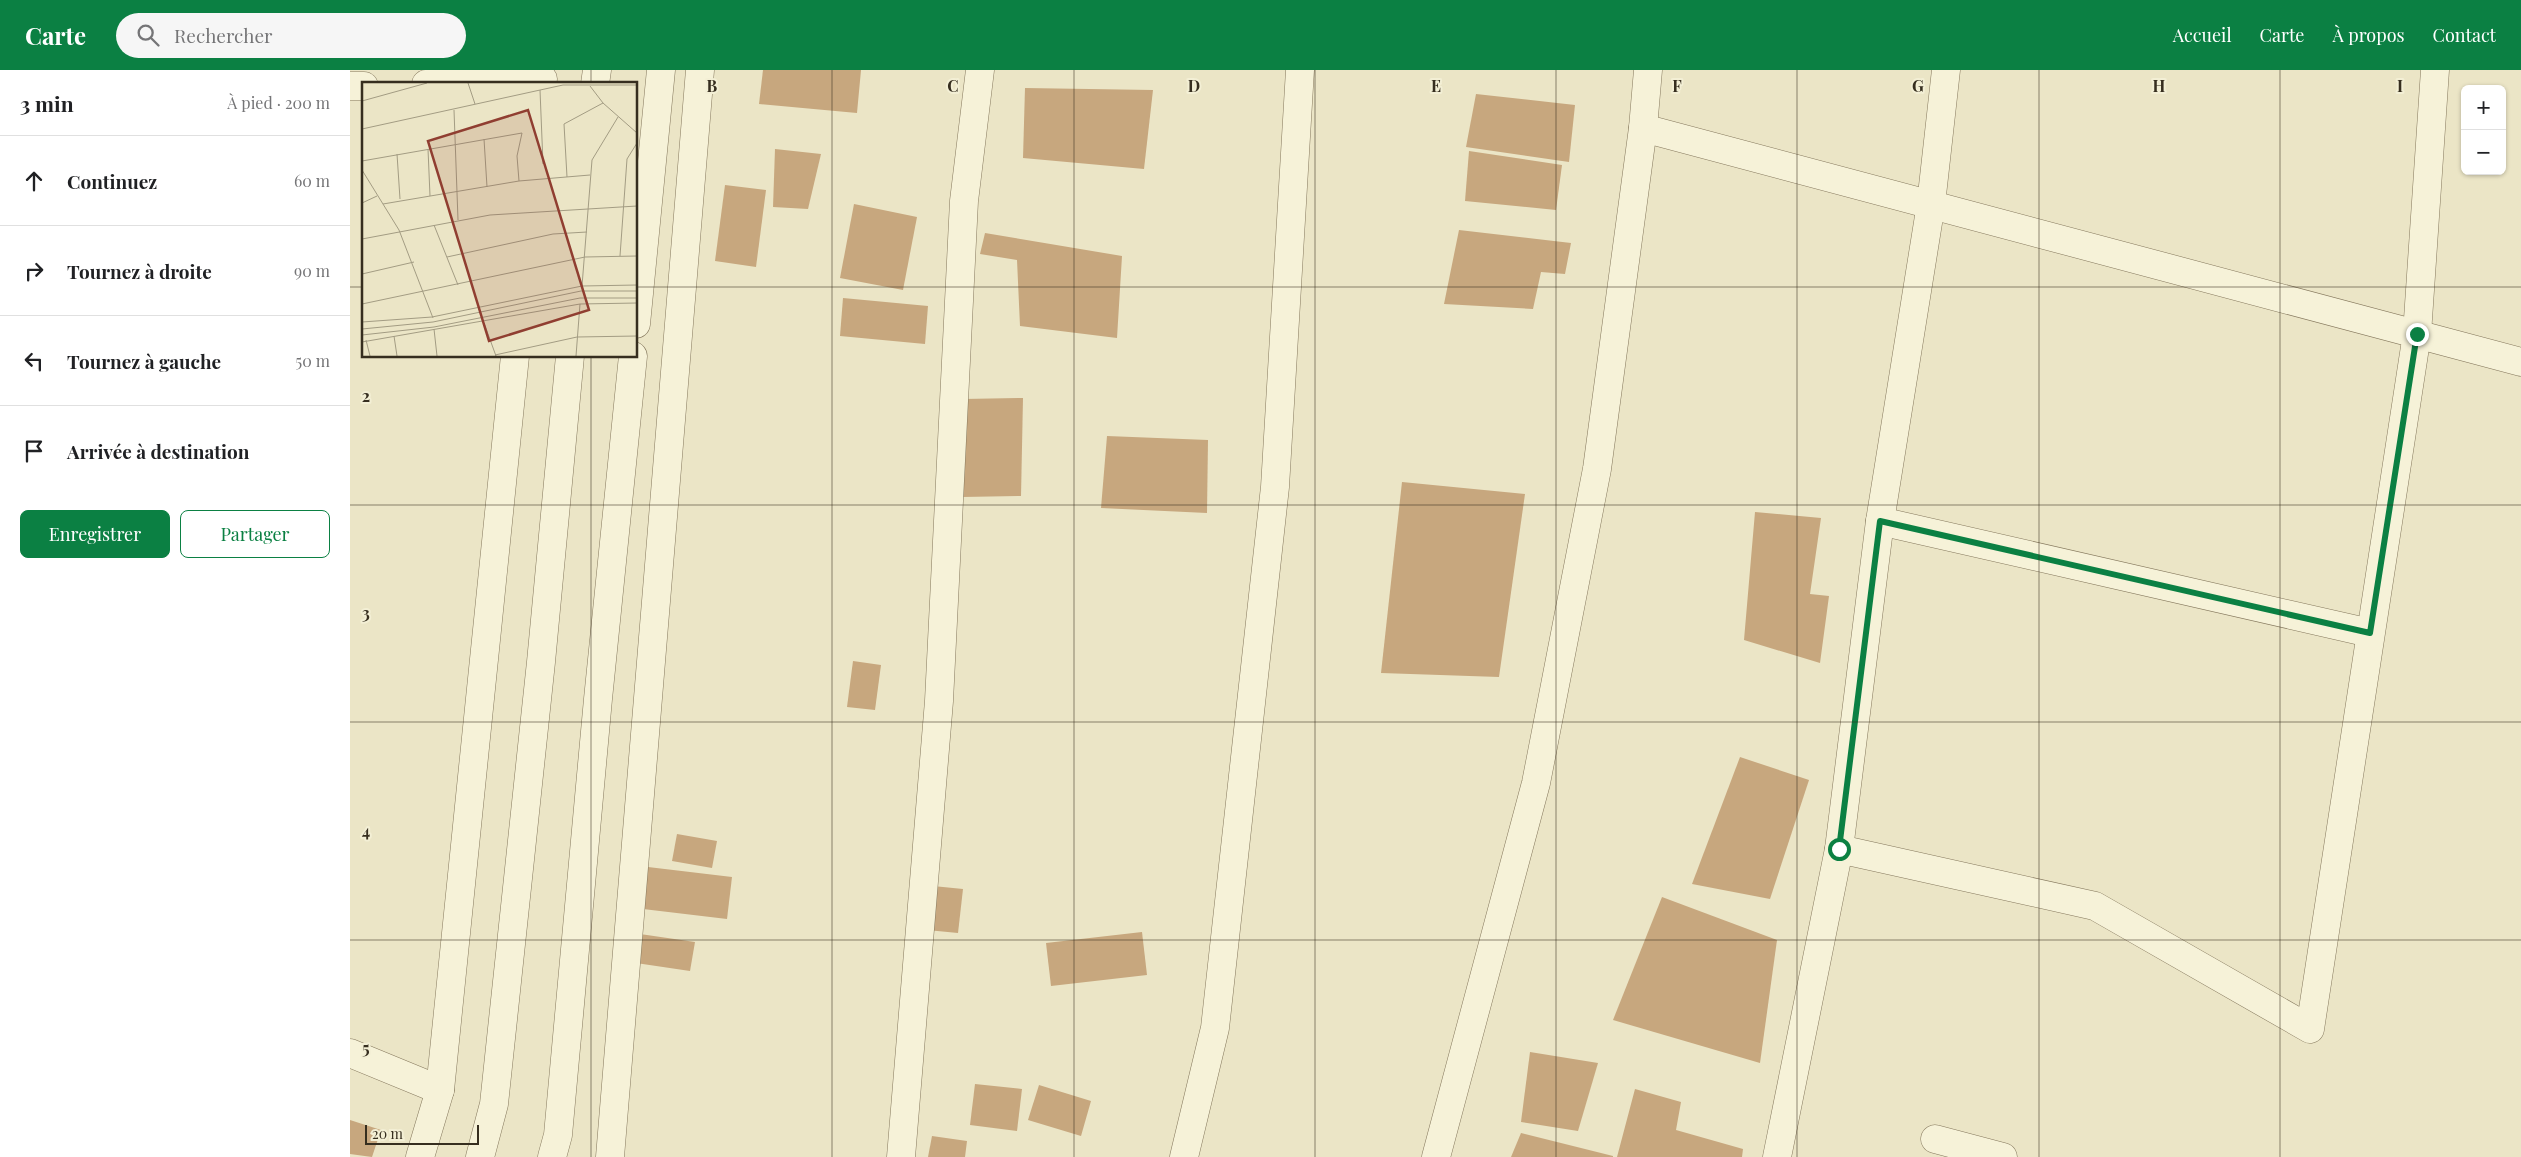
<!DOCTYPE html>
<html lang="fr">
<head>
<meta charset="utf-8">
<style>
  :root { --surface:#fff; --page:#f6f6f6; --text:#202124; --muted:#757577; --line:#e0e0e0; --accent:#0b8043 }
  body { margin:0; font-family:"Playfair Display",serif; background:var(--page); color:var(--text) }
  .controls { position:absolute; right:15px; top:15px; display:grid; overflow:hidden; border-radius:8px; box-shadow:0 1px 4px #0004 }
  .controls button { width:45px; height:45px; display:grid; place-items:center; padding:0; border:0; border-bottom:1px solid var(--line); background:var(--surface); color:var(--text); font:25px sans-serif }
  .scale { position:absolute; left:15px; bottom:12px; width:114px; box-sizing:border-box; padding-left:5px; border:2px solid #362e1f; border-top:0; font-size:14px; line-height:18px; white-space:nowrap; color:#362e1f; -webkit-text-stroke:4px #f3efd5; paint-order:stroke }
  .stop { position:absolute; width:15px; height:15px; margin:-11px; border:4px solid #0b8043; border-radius:50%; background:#fff }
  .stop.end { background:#0b8043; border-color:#fff; box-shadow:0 1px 5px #0008 }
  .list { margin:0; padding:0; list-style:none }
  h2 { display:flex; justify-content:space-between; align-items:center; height:65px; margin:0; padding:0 20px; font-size:21px }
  h2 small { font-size:16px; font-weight:400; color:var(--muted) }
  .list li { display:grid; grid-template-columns:32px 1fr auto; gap:15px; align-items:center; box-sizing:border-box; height:90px; padding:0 20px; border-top:1px solid var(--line) }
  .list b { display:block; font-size:19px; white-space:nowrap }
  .list em { font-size:16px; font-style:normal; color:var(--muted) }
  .actions { display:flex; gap:10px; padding:15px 20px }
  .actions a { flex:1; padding:11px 0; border:1px solid var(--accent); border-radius:8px; text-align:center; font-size:18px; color:var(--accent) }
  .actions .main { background:var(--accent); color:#fff }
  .icon { flex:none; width:28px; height:28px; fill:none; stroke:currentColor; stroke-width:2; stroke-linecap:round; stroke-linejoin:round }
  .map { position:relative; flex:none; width:2171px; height:1087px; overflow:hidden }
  header { display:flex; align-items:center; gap:30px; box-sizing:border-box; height:70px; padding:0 25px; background:var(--accent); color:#fff }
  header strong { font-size:24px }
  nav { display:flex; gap:28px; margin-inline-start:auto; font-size:18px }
  .search { width:350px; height:45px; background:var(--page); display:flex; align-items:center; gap:12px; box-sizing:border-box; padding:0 18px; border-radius:28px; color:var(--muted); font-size:19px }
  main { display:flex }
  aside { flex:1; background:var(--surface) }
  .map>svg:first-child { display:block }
  .building { fill:#c7a77e }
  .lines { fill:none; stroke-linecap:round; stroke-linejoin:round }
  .minor-casing { stroke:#85785d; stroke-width:29 }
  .minor { stroke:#f6f2d8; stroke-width:28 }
  .route { stroke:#0b8043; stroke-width:6 }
  .grid { fill:none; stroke:#362e1f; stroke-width:1; stroke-opacity:0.55 }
  .inset-road { fill:none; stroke:#a39c83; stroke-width:1 }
  .view { fill:#903e31; fill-opacity:0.15; stroke:#903e31; stroke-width:2.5 }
  .inset-edge { fill:none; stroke:#362e1f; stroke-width:2.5 }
  .grid-label { font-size:16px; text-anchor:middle; font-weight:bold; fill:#362e1f; stroke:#f3efd5; stroke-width:4; stroke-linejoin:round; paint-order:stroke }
</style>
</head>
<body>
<header>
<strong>Carte</strong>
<div class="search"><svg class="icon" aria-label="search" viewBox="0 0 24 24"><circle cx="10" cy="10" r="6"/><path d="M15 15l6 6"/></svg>Rechercher</div>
<nav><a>Accueil</a><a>Carte</a><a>À propos</a><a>Contact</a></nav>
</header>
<main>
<aside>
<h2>3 min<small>À pied · 200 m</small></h2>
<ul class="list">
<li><svg class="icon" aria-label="ahead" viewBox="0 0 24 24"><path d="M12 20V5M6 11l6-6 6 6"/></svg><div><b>Continuez</b></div><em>60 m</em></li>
<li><svg class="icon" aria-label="right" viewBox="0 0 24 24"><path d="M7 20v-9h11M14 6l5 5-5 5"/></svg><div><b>Tournez à droite</b></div><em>90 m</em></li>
<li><svg class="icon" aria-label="left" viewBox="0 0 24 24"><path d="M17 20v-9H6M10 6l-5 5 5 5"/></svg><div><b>Tournez à gauche</b></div><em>50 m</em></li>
<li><svg class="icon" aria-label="arrive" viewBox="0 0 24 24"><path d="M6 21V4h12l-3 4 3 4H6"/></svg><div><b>Arrivée à destination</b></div></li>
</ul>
<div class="actions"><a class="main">Enregistrer</a><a>Partager</a></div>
</aside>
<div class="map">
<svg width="2171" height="1087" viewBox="0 0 2171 1087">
  <rect width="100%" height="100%" fill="#ebe5c6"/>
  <g class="building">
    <polygon points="413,0 511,0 507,43 409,34"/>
    <polygon points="675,18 803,20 794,99 673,88"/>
    <polygon points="1126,24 1225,35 1219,92 1116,77"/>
    <polygon points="425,79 471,84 458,139 423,137"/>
    <polygon points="1119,81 1212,95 1206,140 1115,131"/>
    <polygon points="375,115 416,120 406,197 365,191"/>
    <polygon points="504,134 567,147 553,220 490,208"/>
    <polygon points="1109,160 1221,173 1215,204 1191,202 1183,239 1094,234"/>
    <polygon points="635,163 772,186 767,268 670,256 667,190 630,184"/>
    <polygon points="493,228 578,236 575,274 490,266"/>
    <polygon points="673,328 671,426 612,427 613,329"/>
    <polygon points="757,366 858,370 857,443 751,438"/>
    <polygon points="1052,412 1175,424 1149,607 1031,603"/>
    <polygon points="1405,442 1471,448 1460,524 1479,526 1470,593 1394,570"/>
    <polygon points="503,591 531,595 525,640 497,637"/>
    <polygon points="1390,687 1459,710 1420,829 1342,814"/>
    <polygon points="327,764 367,771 362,798 322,791"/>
    <polygon points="298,797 382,807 377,849 293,839"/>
    <polygon points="583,816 613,819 608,863 577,860"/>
    <polygon points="1312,827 1427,870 1410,993 1263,950"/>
    <polygon points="792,862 797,905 701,916 696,873"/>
    <polygon points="290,864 345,872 340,901 286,893"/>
    <polygon points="1180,982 1248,993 1228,1061 1171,1052"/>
    <polygon points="625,1014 672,1019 667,1061 620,1055"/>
    <polygon points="689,1015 741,1031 731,1066 678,1050"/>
    <polygon points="1285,1019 1331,1032 1326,1060 1393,1079 1392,1087 1267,1087"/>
    <polygon points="0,1050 31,1060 22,1087 0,1084"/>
    <polygon points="1171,1063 1263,1086 1263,1087 1161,1087"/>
    <polygon points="582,1066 617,1071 615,1087 578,1087"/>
  </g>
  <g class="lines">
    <g class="minor-casing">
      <g id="minor">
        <polyline points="76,14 193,9"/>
        <polyline points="245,14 247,0"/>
        <polyline points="0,16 14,16"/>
        <polyline points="1293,58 2171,292"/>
        <polyline points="286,254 311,0"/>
        <polyline points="1530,451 2020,563"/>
        <polyline points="1489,779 1745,836 1960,959 2067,264 2085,0"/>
        <polyline points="0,983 90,1020"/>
        <polyline points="1585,1069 1653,1087"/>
        <polyline points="70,1087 90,1020 165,286"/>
        <polyline points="130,1087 144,1034 191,592 220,286"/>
        <polyline points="202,1087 208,1065 248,629 283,286"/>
        <polyline points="260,1087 350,0"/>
        <polyline points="551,1087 589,631 614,131 630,0"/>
        <polyline points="834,1087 865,958 925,417 950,0"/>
        <polyline points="1086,1087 1186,713 1247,399 1293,58 1298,0"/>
        <polyline points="1427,1087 1489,779 1530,451 1581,134 1596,0"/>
      </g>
    </g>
    <use href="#minor" class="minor"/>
  </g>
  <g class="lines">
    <polyline class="route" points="1489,779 1530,451 2020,563 2067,264"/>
  </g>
  <path class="grid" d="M241,0V14M482,0V1087M724,0V1087M965,0V1087M1206,0V1087M1447,0V1087M1689,0V1087M1930,0V1087M0,217H14M286,217H2171M241,286V1087M0,435H2171M0,652H2171M0,870H2171"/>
  <g transform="translate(12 12)">
    <rect width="275" height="275" fill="#ebe5c6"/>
    <path class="inset-road" d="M106,1L113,22M228,4L241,21L275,51M178,8L181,82M0,19L65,1M92,28L96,138M0,47L201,3H275M122,57L125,105M66,67L68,114M35,72L38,117M0,79L160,51L155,74L157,99M0,88L37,148L71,236M205,95L202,42L241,21M0,121L15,114M21,122L157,99L228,93M72,143L96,203M0,157L128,133L275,124M258,174L265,77L275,61M85,175L191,152L225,150M0,192L52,180M220,204L230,78L256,35M0,222L223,175L275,174M0,240L70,235L220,204L275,203M122,241L134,274M0,247L71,240L219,209H275M72,247L75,274M0,253L72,245L218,216H275M32,254L35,274M4,258L8,274M0,260L218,222L275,221M133,273L215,255L275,254M214,274L218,222"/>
    <path class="view" d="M166,28L227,228L127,259L66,59Z"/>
    <rect width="275" height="275" class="inset-edge"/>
  </g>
  <g class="grid-label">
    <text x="362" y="22">B</text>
    <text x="603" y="22">C</text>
    <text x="844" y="22">D</text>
    <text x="1086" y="22">E</text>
    <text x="1327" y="22">F</text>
    <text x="1568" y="22">G</text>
    <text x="1809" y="22">H</text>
    <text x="2050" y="22">I</text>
    <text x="16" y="332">2</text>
    <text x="16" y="549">3</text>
    <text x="16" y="767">4</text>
    <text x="16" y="984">5</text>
  </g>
</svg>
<div class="controls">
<button>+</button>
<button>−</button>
</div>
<div class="scale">20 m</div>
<div class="stop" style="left:1489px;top:779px"></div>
<div class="stop end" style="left:2067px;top:264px"></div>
</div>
</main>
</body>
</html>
